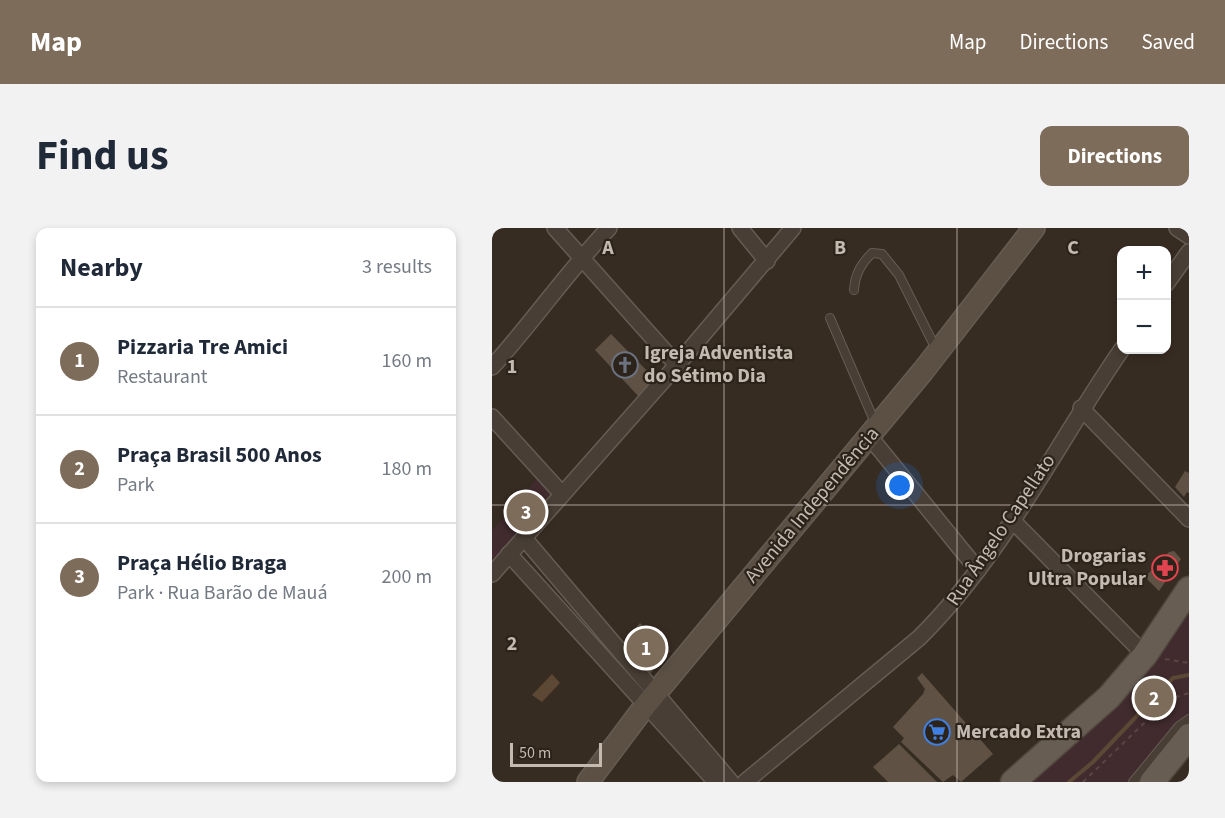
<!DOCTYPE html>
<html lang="en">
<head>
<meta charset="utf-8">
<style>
  :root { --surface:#fff; --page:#f2f2f3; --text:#1f2937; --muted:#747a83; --line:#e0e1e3; --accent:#7e6c5b }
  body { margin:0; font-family:"Source Sans 3",sans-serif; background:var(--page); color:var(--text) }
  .controls { position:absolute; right:18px; top:18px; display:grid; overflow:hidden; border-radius:12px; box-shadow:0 3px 9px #0003 }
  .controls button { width:54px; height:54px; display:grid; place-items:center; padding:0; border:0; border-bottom:2px solid var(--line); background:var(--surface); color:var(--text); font:30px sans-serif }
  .scale { position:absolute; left:18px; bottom:15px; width:92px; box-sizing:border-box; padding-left:6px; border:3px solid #c4bab0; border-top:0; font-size:16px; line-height:21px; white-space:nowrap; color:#c4bab0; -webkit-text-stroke:4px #2c231b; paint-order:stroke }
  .you { position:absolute; left:408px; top:258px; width:21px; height:21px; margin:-15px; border:4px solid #fff; border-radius:50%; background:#1a73e8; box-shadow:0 0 0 9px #1a73e833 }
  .badge { display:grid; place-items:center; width:39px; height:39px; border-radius:50%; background:var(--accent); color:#fff; font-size:20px; font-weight:700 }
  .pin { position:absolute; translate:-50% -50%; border:3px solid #fff; box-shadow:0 2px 6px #0006 }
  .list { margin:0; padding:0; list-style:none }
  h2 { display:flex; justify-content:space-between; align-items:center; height:78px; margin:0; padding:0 24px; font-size:26px }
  h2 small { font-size:20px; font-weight:400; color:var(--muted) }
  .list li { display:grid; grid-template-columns:39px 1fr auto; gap:18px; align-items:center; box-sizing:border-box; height:108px; padding:0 24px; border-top:2px solid var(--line) }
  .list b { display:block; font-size:22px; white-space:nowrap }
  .list p { margin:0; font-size:20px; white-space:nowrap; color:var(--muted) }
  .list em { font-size:20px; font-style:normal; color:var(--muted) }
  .map { position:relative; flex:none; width:697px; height:554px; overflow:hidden; border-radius:12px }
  header { display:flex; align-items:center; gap:36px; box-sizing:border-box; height:84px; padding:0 30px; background:var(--accent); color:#fff }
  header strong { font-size:28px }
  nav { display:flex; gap:33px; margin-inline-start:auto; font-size:21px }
  .intro { display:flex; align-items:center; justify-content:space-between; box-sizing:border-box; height:144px; padding:0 36px }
  h1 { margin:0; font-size:42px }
  .button { padding:15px 27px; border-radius:12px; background:var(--accent); color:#fff; font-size:21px; font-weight:700 }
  main { display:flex; gap:36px; padding:0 36px }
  aside { flex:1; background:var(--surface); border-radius:12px; box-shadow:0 3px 9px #0003 }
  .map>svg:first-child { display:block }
  .green { fill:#412b2f }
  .water { fill:#5c4834 }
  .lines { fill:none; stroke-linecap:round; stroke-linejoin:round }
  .stream { stroke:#5c4834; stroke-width:4 }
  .building { fill:#5f5245 }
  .service-casing { stroke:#655c53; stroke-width:10 }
  .minor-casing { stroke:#655c53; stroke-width:18 }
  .secondary-casing { stroke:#655c53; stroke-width:24 }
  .primary-casing { stroke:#51473e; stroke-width:27 }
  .path { stroke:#5a4645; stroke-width:2; stroke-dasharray:4.5 4.5; stroke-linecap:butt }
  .service { stroke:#483e35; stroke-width:8 }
  .minor { stroke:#483e35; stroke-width:15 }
  .secondary { stroke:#5b5043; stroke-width:21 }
  .primary { stroke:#685d53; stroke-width:24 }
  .grid { fill:none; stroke:#c4bab0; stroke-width:1.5; stroke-opacity:0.55 }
  .labels { text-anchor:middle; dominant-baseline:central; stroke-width:4.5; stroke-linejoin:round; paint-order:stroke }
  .poi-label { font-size:20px; font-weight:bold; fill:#c4bab0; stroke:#2c231b; text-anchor:start }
  .street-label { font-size:20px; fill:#c4bab0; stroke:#2c231b }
  .grid-label { font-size:20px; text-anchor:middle; font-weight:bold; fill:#c4bab0; stroke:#2c231b; stroke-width:4.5; stroke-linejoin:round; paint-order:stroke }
</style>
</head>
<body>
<header>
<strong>Map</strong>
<nav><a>Map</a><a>Directions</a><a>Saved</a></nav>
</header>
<div class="intro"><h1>Find us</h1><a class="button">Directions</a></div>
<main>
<aside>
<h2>Nearby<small>3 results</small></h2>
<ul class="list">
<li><span class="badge">1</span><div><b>Pizzaria Tre Amici</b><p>Restaurant</p></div><em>160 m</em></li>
<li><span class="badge">2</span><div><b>Praça Brasil 500 Anos</b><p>Park</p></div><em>180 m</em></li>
<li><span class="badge">3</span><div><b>Praça Hélio Braga</b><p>Park · Rua Barão de Mauá</p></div><em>200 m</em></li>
</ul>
</aside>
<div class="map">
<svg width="697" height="554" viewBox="0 0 697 554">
  <rect width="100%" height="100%" fill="#372c22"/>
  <g class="green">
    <polygon points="50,245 68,265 0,341 0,303"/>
    <polygon points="697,375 697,494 647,554 540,554 650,446"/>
  </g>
  <polygon class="water" points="60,446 68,455 50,474 40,467"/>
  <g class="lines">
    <polyline class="stream" points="577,554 601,534 681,450 697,447"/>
  </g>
  <g class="building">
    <polygon points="119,106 164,152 149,171 103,122"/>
    <polygon points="693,243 697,245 697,265 695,264 692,269 683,259"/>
    <polygon points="682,323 689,331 667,363 653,349 677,324"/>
    <polygon points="148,395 178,423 158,446 130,416"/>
    <polygon points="430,445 501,526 469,554 461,547 451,554 409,514 412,510 401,499 431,466 433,461 425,450"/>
    <polygon points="407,516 445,554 396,554 381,539"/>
  </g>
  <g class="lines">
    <g class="service-casing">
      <g id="service">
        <path d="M362,62C363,46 369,36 380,25L390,26L407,47L445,123"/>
        <polyline points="338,90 384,197"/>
        <polyline points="641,554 687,498 697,491"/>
      </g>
    </g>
    <g class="minor-casing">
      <g id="minor">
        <polyline points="63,0 185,137"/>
        <polyline points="248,0 275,33"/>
        <polyline points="685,0 697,8"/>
        <polyline points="674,56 697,24"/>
        <path d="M0,139C41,94 75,44 117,0"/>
        <polyline points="589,180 697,291"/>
        <polyline points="0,189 70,266"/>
        <polyline points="377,208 486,342"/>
        <polyline points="520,292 653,427"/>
        <polyline points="32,310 239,554"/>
        <polyline points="17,326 224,554"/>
        <polyline points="0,346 185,137 301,0"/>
        <path d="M253,554L427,410C511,327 563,218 630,121"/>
      </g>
    </g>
    <g class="secondary-casing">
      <polyline id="secondary" points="96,554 153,478 431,143 542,0"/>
    </g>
    <g class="primary-casing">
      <g id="primary">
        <polyline points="521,554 617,469 653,427 697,361"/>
        <polyline points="660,554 697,508"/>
      </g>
    </g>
    <g class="path">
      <polyline points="673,431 697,435"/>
      <polyline points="591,554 677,471 697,465"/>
    </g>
    <use href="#service" class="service"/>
    <use href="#minor" class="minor"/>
    <use href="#secondary" class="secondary"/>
    <use href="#primary" class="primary"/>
  </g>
  <path class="grid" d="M232,0V554M465,0V554M0,277H697"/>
  <defs>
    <g id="church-ring" transform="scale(1.35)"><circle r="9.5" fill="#2c231b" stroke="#6b7280" stroke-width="1.5"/><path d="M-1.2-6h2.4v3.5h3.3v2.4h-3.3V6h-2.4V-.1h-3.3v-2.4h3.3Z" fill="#6b7280"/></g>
    <g id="pharmacy-ring" transform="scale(1.35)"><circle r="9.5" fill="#2c231b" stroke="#e0444e" stroke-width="1.5"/><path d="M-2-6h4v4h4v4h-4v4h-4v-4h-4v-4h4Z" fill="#e0444e"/></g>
    <g id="supermarket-ring" transform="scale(1.35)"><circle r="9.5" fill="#2c231b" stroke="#3f7fe0" stroke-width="1.5"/><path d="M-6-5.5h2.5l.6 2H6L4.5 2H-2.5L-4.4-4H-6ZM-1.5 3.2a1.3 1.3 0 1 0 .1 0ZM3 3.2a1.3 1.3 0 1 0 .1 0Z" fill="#3f7fe0"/></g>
  </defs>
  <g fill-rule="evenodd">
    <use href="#church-ring" x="133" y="137"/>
    <use href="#pharmacy-ring" x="673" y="340"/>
    <use href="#supermarket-ring" x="445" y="504"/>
  </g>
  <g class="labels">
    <g class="poi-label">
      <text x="152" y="125">Igreja Adventista<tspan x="152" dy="23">do Sétimo Dia</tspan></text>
      <text x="654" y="328" text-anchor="end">Drogarias<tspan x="654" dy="23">Ultra Popular</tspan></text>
      <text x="464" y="504">Mercado Extra</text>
    </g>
    <g class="street-label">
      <text transform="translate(320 277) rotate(-50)">Avenida Independência</text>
      <text transform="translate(509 302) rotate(-56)">Rua Ângelo Capellato</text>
    </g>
  </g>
  <g class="grid-label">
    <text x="116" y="26">A</text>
    <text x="348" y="26">B</text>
    <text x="581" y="26">C</text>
    <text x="20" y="145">1</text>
    <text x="20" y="422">2</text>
  </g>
</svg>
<div class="controls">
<button>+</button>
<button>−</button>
</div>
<div class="scale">50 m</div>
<div class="you"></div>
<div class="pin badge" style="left:154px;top:420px">1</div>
<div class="pin badge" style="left:662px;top:470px">2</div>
<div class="pin badge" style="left:34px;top:284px">3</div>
</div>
</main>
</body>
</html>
